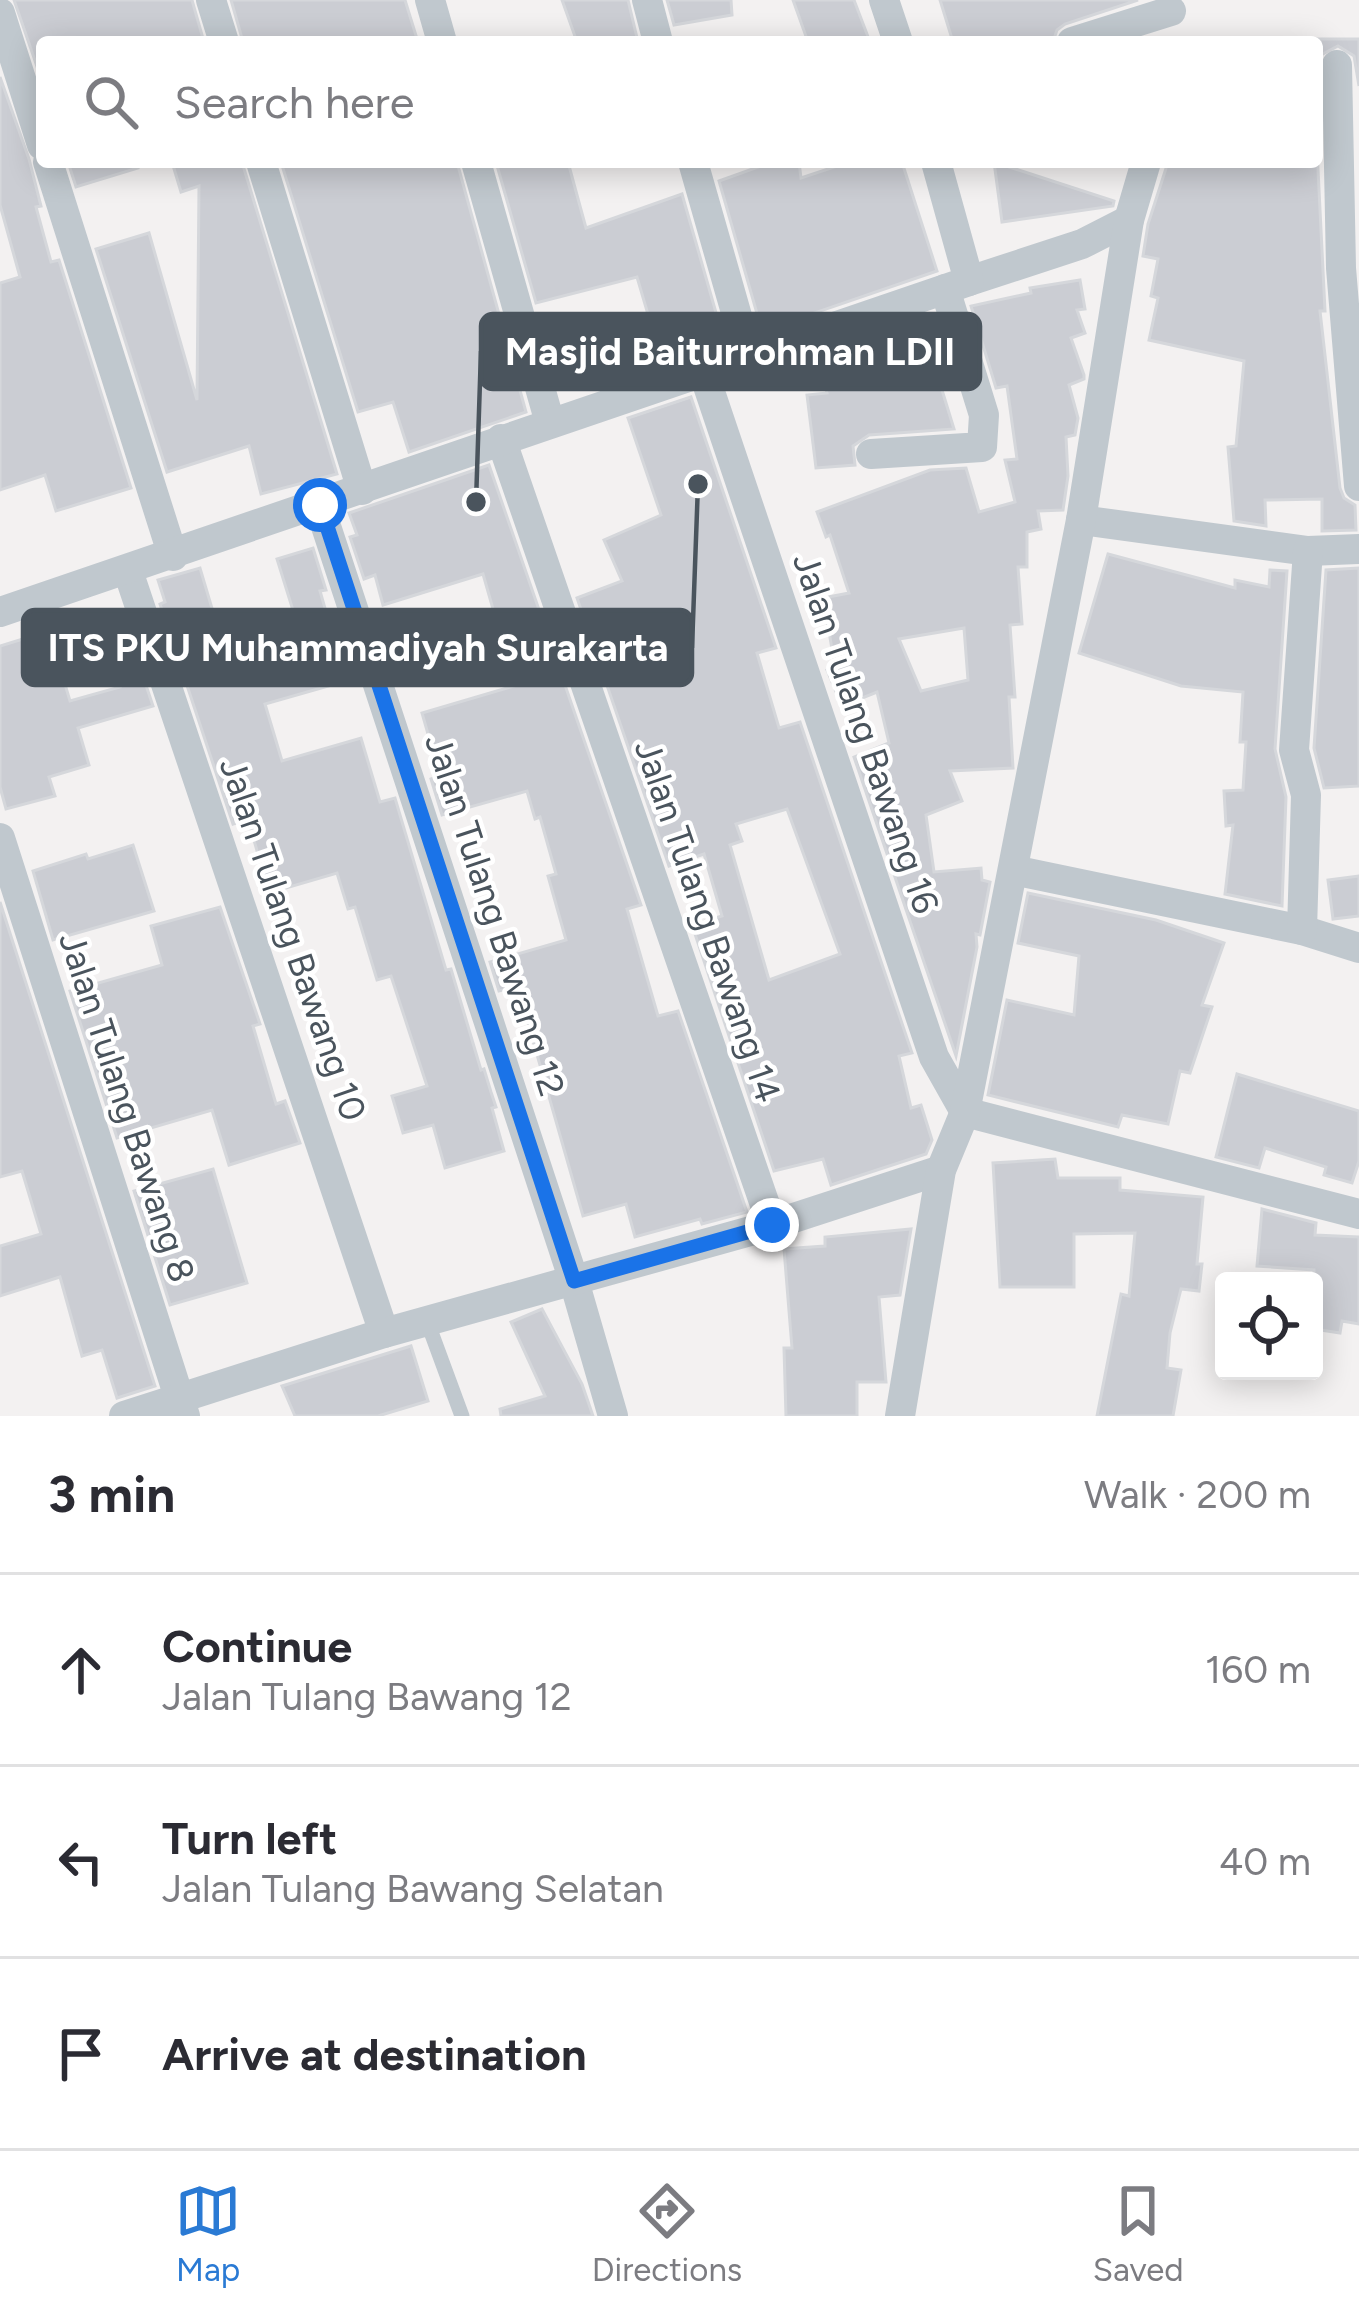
<!DOCTYPE html>
<html lang="en">
<head>
<meta charset="utf-8">
<style>
  :root { --surface:#fff; --page:#f7f7f7; --text:#2b2b33; --muted:#7c7c81; --line:#e1e1e2; --accent:#2a7ad4 }
  body { margin:0; font-family:Figtree,sans-serif; background:var(--page); color:var(--text) }
  .controls { position:absolute; right:36px; bottom:36px; display:grid; overflow:hidden; border-radius:12px; box-shadow:0 6px 30px #0003 }
  .controls button { width:108px; height:108px; display:grid; place-items:center; padding:0; border:0; border-bottom:3px solid var(--line); background:var(--surface); color:var(--text); font:60px sans-serif }
  .stop { position:absolute; width:36px; height:36px; margin:-27px; border:9px solid #1a73e8; border-radius:50%; background:#fff }
  .stop.end { background:#1a73e8; border-color:#fff; box-shadow:0 3px 12px #0008 }
  .list { margin:0; padding:0; list-style:none }
  h2 { display:flex; justify-content:space-between; align-items:center; height:156px; margin:0; padding:0 48px; font-size:51px }
  h2 small { font-size:39px; font-weight:400; color:var(--muted) }
  .list li { display:grid; grid-template-columns:78px 1fr auto; gap:36px; align-items:center; box-sizing:border-box; height:192px; padding:0 48px; border-top:3px solid var(--line) }
  .list b { display:block; font-size:45px; white-space:nowrap }
  .list p { margin:0; font-size:39px; white-space:nowrap; color:var(--muted) }
  .list em { font-size:39px; font-style:normal; color:var(--muted) }
  .icon { flex:none; width:66px; height:66px; fill:none; stroke:currentColor; stroke-width:2; stroke-linecap:round; stroke-linejoin:round }
  .map { position:relative; flex:none; width:1359px; height:1416px; overflow:hidden }
  .search { position:absolute; background:var(--surface); box-shadow:0 6px 30px #0003; left:36px; right:36px; top:36px; height:132px; display:flex; align-items:center; gap:30px; box-sizing:border-box; padding:0 42px; border-radius:12px; color:var(--muted); font-size:45px }
  .sheet { height:732px; background:var(--surface) }
  nav { display:flex; justify-content:space-around; align-items:center; box-sizing:border-box; height:168px; border-top:3px solid var(--line); background:var(--surface); font-size:33px; color:var(--muted) }
  nav a { display:grid; justify-items:center; gap:6px }
  nav .on { color:var(--accent) }
  .map>svg:first-child { display:block }
  .building { fill:#cbcdd3; stroke:#d5d7db; stroke-width:3; fill-rule:evenodd }
  .lines { fill:none; stroke-linecap:round; stroke-linejoin:round }
  .service { stroke:#c0c8ce; stroke-width:15 }
  .minor { stroke:#c0c8ce; stroke-width:30 }
  .route { stroke:#1a73e8; stroke-width:15 }
  .labels { text-anchor:middle; dominant-baseline:central; stroke-width:9; stroke-linejoin:round; paint-order:stroke }
  .street-label { font-size:36px; fill:#4a545d; stroke:#fff }
  .leader { fill:none; stroke:#4a545d; stroke-width:4.5 }
  .callout-dot { fill:#4a545d; stroke:#fff; stroke-width:4.5 }
  .callout { fill:#4a545d; stroke:#4a545d; stroke-width:4.5 }
  .callout-label { font-size:39px; text-anchor:middle; font-weight:bold; fill:#fff }
</style>
</head>
<body>
<div class="map">
<svg width="1359" height="1416" viewBox="0 0 1359 1416">
  <rect width="100%" height="100%" fill="#f3f1f1"/>
  <g class="building">
    <polygon points="14,0 192,0 204,42 42,42 42,81"/>
    <polygon points="231,0 405,0 418,42 243,42"/>
    <polygon points="562,0 628,0 638,42 577,42"/>
    <polygon points="667,0 731,0 732,15 674,25"/>
    <polygon points="793,0 854,0 870,42 808,42"/>
    <polygon points="940,0 1138,0 1065,24 1057,30 1053,42 953,42"/>
    <polygon points="1317,39 1359,39 1359,86 1354,56 1338,46 1321,55 1317,81"/>
    <polygon points="0,77 29,159 41,206 36,207 51,262 59,260 131,488 56,511 45,475 0,490 0,283 20,277 0,205"/>
    <polygon points="1317,149 1325,311 1320,311 1340,488 1344,498 1355,505 1356,530 1322,531 1322,499 1265,500 1266,526 1234,521 1228,447 1236,446 1244,361 1149,340 1158,298 1151,296 1158,259 1143,256 1148,224 1168,162 1317,162"/>
    <polygon points="68,162 137,162 138,168 76,187"/>
    <polygon points="172,162 242,162 337,474 261,494 249,446 167,472 96,249 149,233 197,400 199,186 181,192"/>
    <polygon points="281,162 457,162 526,412 409,452 393,402 358,412"/>
    <polygon points="496,162 568,162 586,228 682,194 725,344 594,389 582,347 652,328 637,277 536,303"/>
    <polygon points="772,162 799,162 801,178 849,162 902,162 937,271 762,331 719,181"/>
    <polygon points="994,162 1114,201 1113,206 1002,222"/>
    <path d="M1080,280L1085,309L1077,310L1085,333L1071,338L1084,375V379L1069,385L1078,418L1075,435L1066,437L1068,476L1063,510L1038,511L1041,529L1027,532V567H1018L1022,624L1010,625L1015,697H1009L1013,768L950,771L962,801L926,815L934,872L981,868L982,880L990,882L980,935L976,934L977,947L956,1056L854,757L889,743L877,692L842,706L827,670L835,666L823,598L849,593L830,535L826,537L817,512L930,470L966,468L979,512L1015,502L1005,460L1017,459L1007,386L996,388L971,306L1031,293L1030,288ZM964,628L968,680L921,691L899,639Z"/>
    <polygon points="926,338 954,429 869,435 853,446 855,465 816,468 807,395 827,393 818,353"/>
    <path d="M691,397L776,648L757,653L779,728L800,722L912,1053L899,1056L911,1108L921,1105L932,1140L926,1154L831,1185L823,1159L774,1171L692,925L722,916L704,854L669,866L577,598L622,581L604,540L661,515L628,418ZM787,809L840,954L769,980L730,845L742,841L736,824Z"/>
    <polygon points="489,465 641,905 627,909 658,1016 678,1011 747,1212 702,1224 700,1219 635,1237 626,1204 583,1216 520,995 513,997 511,988 499,991 490,962 566,940 548,876 556,874 540,817 535,819 527,791 442,815 431,779 440,776 422,713 524,683 412,667 419,624 501,637 483,574 383,605 375,575 364,579 350,537 357,535 349,513"/>
    <polygon points="313,548 326,590 320,591 346,681 265,704 282,761 361,738 380,802 395,798 446,970 451,969 481,1070 484,1069 491,1092 496,1107 492,1108 504,1151 445,1168 433,1125 403,1133 392,1096 427,1086 391,976 377,980 355,907 348,909 337,873 269,893 248,819 233,824 160,604 165,602 158,580 200,568 219,632 235,628 243,652 301,636 277,559"/>
    <polygon points="1108,554 1235,588 1235,580 1269,587 1270,570 1287,571 1275,749 1286,797 1282,906 1225,894 1233,825 1226,826 1224,791 1243,790 1246,742 1240,742 1243,692 1181,686 1079,653"/>
    <polygon points="1359,568 1359,786 1324,788 1314,748 1326,570"/>
    <polygon points="122,614 153,706 78,728 89,765 49,777 55,796 6,809 0,787 0,646 49,631 70,701 120,687 101,620"/>
    <polygon points="133,845 154,911 53,940 33,871 86,854 88,859"/>
    <polygon points="1359,876 1359,916 1333,919 1328,880"/>
    <polygon points="1028,893 1156,920 1224,943 1202,1005 1212,1007 1190,1073 1180,1071 1168,1124 1122,1115 1118,1127 988,1095 1007,1000 1074,1015 1079,956 1018,943"/>
    <polygon points="0,902 155,1386 117,1398 102,1350 82,1356 60,1277 0,1296 0,1246 41,1234 22,1171 0,1177"/>
    <polygon points="220,907 260,1024 253,1026 276,1104 285,1101 300,1143 229,1165 212,1110 117,1138 70,991 162,965 151,926"/>
    <polygon points="1237,1074 1359,1111 1359,1161 1352,1183 1324,1175 1326,1167 1265,1148 1259,1168 1216,1157"/>
    <polygon points="1055,1159 1058,1178 1120,1178 1120,1190 1203,1197 1197,1264 1202,1264 1199,1291 1181,1289 1170,1333 1167,1368 1181,1370 1173,1416 1097,1416 1121,1294 1129,1296 1135,1233 1074,1234 1074,1287 1000,1287 993,1163"/>
    <polygon points="213,1169 247,1283 170,1305 134,1191"/>
    <polygon points="1262,1209 1316,1223 1315,1235 1359,1237 1359,1324 1342,1321 1340,1333 1314,1329 1314,1270 1257,1266"/>
    <polygon points="911,1229 900,1295 879,1297 886,1382 857,1382 857,1416 786,1416 784,1348 792,1348 784,1249 825,1246 825,1237"/>
    <polygon points="542,1309 582,1384 593,1416 501,1416 500,1409 545,1396 511,1322"/>
    <polygon points="411,1346 428,1401 378,1416 295,1416 282,1386"/>
  </g>
  <g class="lines">
    <polyline class="service" points="427,1321 462,1416"/>
    <g class="minor">
      <polyline points="211,0 224,42"/>
      <polyline points="430,0 442,42"/>
      <polyline points="647,0 658,42"/>
      <polyline points="884,0 898,42"/>
      <polyline points="0,13 42,145"/>
      <polyline points="1072,42 1171,11"/>
      <polyline points="1337,65 1341,268 1359,486"/>
      <polyline points="48,162 173,556"/>
      <polyline points="261,162 362,490"/>
      <polyline points="476,162 550,423"/>
      <polyline points="693,162 749,358"/>
      <polyline points="969,281 1082,244 1129,220"/>
      <polyline points="704,374 934,1057 965,1112 1359,1214"/>
      <polyline points="501,439 772,1225"/>
      <polyline points="871,454 982,447 984,415 945,289"/>
      <polyline points="319,505 574,1281 613,1416"/>
      <polyline points="1081,520 1308,551 1359,549"/>
      <polyline points="128,571 384,1333"/>
      <polyline points="0,612 969,281 936,162"/>
      <polyline points="0,838 185,1416"/>
      <polyline points="1013,870 1302,930 1359,948"/>
      <polyline points="1302,930 1306,795 1294,750 1308,551"/>
      <polyline points="124,1416 384,1333 772,1225 941,1170"/>
      <polyline points="900,1416 941,1170 965,1112 1081,520 1129,220 1146,162"/>
    </g>
  </g>
  <g class="lines">
    <polyline class="route" points="320,505 574,1281 772,1225"/>
  </g>
  <g class="labels">
    <g class="street-label">
      <text transform="translate(866 733) rotate(71)">Jalan Tulang Bawang 16</text>
      <text transform="translate(495 915) rotate(72)">Jalan Tulang Bawang 12</text>
      <text transform="translate(708 921) rotate(71)">Jalan Tulang Bawang 14</text>
      <text transform="translate(293 939) rotate(71)">Jalan Tulang Bawang 10</text>
      <text transform="translate(127 1107) rotate(72)">Jalan Tulang Bawang 8</text>
    </g>
  </g>
  <path class="leader" d="M476 502L481 351M698 484L692 648"/>
  <g class="callout-dot">
    <circle cx="476" cy="502" r="12"/>
    <circle cx="698" cy="484" r="12"/>
  </g>
  <g class="callout">
    <rect x="481" y="314" width="499" height="75" rx="12"/>
    <rect x="23" y="610" width="669" height="75" rx="12"/>
  </g>
  <g class="callout-label">
    <text x="730" y="365">Masjid Baiturrohman LDII</text>
    <text x="358" y="661">ITS PKU Muhammadiyah Surakarta</text>
  </g>
</svg>
<div class="controls">
<button><svg class="icon" aria-label="locate" viewBox="0 0 24 24"><circle cx="12" cy="12" r="6"/><path d="M12 2v4M12 18v4M2 12h4M18 12h4"/></svg></button>
</div>
<div class="stop" style="left:320px;top:505px"></div>
<div class="stop end" style="left:772px;top:1225px"></div>
<div class="search"><svg class="icon" aria-label="search" viewBox="0 0 24 24"><circle cx="10" cy="10" r="6"/><path d="M15 15l6 6"/></svg>Search here</div>
</div>
<section class="sheet">
<h2>3 min<small>Walk · 200 m</small></h2>
<ul class="list">
<li><svg class="icon" aria-label="ahead" viewBox="0 0 24 24"><path d="M12 20V5M6 11l6-6 6 6"/></svg><div><b>Continue</b><p>Jalan Tulang Bawang 12</p></div><em>160 m</em></li>
<li><svg class="icon" aria-label="left" viewBox="0 0 24 24"><path d="M17 20v-9H6M10 6l-5 5 5 5"/></svg><div><b>Turn left</b><p>Jalan Tulang Bawang Selatan</p></div><em>40 m</em></li>
<li><svg class="icon" aria-label="arrive" viewBox="0 0 24 24"><path d="M6 21V4h12l-3 4 3 4H6"/></svg><div><b>Arrive at destination</b></div></li>
</ul>
</section>
<nav>
<a class="on"><svg class="icon" aria-label="map" viewBox="0 0 24 24"><path d="M3 6l6-2 6 2 6-2v14l-6 2-6-2-6 2zM9 4v14M15 6v14"/></svg>Map</a>
<a><svg class="icon" aria-label="directions" viewBox="0 0 24 24"><path d="M12 3l9 9-9 9-9-9zM9 14v-3h6M13 9l2 2-2 2"/></svg>Directions</a>
<a><svg class="icon" aria-label="saved" viewBox="0 0 24 24"><path d="M7 4h10v16l-5-4-5 4z"/></svg>Saved</a>
</nav>
</body>
</html>
